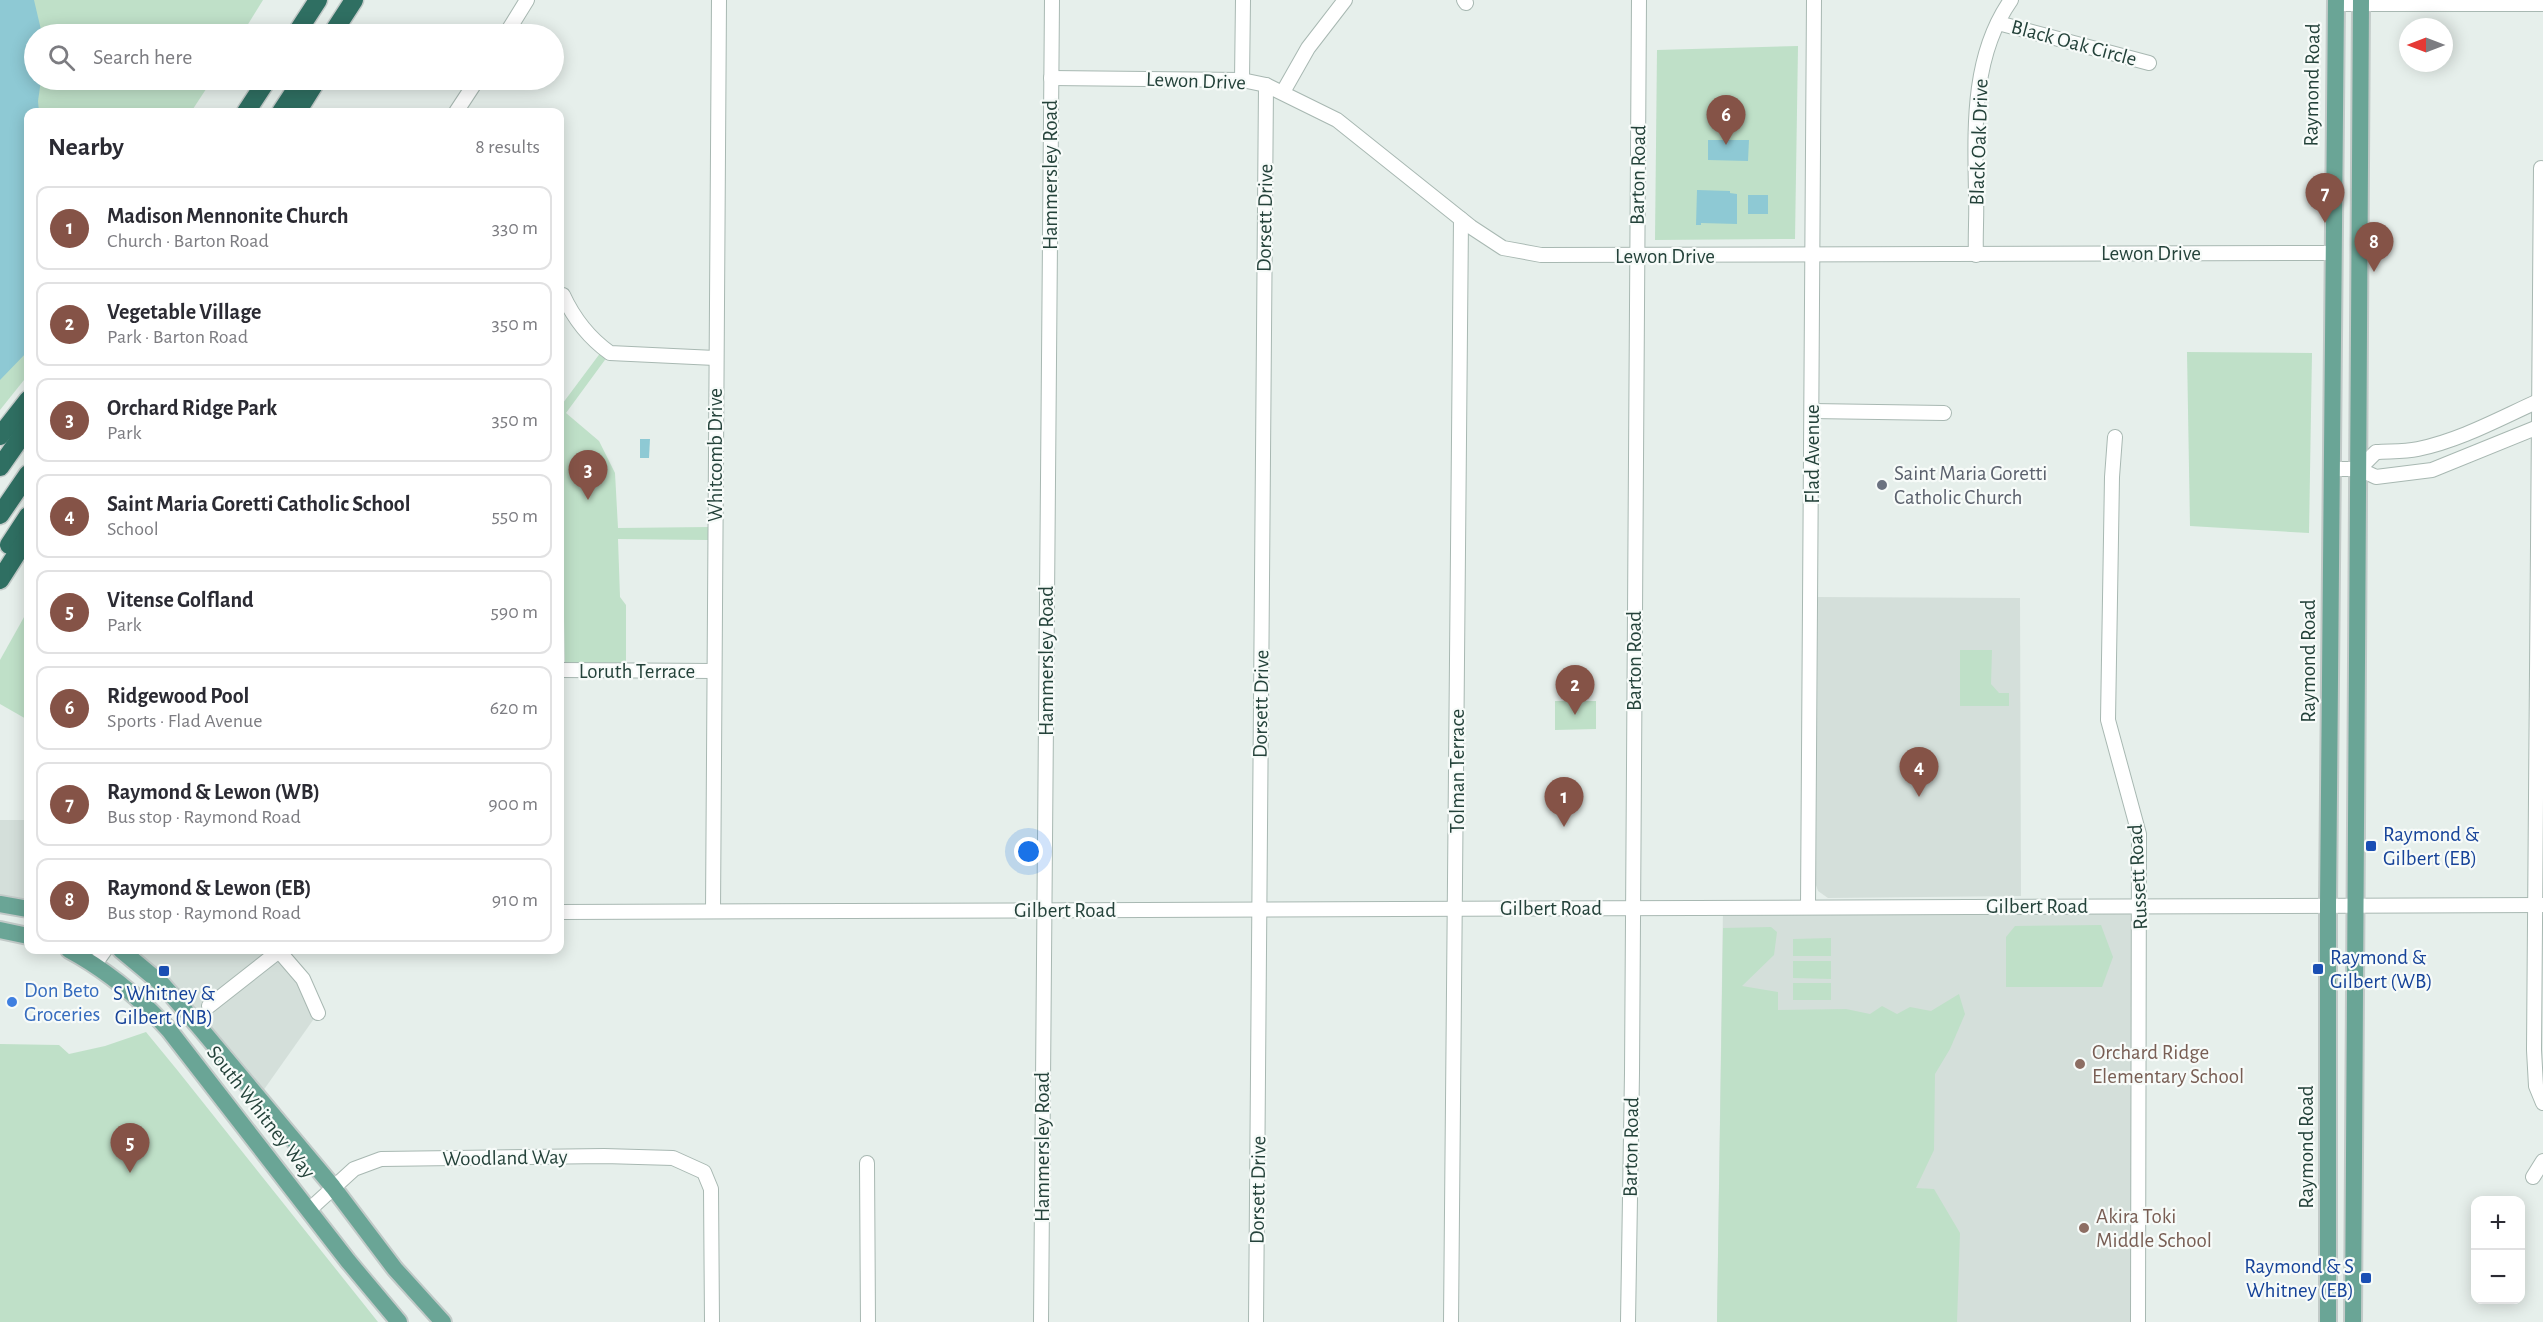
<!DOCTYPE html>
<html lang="en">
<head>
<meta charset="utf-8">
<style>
  :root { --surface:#fff; --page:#f7f7f7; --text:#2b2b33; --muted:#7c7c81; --line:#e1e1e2; --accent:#855347 }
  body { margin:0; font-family:"Alegreya Sans",sans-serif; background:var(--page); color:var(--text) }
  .controls { position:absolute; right:18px; bottom:18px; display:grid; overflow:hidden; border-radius:12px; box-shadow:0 3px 15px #0003 }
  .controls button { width:54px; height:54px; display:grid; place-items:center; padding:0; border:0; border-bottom:2px solid var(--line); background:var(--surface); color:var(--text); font:30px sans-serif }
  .compass { position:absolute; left:2399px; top:18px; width:54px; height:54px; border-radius:50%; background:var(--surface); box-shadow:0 3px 15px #0003; rotate:270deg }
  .you { position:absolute; left:1029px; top:852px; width:21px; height:21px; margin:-15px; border:4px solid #fff; border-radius:50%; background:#1a73e8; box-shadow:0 0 0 9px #1a73e833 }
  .badge { display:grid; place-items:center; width:39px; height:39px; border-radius:50%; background:var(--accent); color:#fff; font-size:20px; font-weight:700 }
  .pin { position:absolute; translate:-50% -50px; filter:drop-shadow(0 2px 3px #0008) }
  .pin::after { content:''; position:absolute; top:32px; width:21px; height:18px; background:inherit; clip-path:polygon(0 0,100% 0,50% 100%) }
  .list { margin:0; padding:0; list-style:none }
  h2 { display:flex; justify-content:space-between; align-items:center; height:78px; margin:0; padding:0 24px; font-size:26px }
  h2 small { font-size:20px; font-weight:400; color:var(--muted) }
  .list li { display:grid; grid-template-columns:39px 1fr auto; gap:18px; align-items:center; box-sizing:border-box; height:84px; margin:0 12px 12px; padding:0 12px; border:2px solid var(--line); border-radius:12px }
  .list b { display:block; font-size:22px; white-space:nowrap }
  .list p { margin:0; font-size:20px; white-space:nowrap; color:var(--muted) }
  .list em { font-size:20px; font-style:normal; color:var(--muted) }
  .icon { flex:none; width:33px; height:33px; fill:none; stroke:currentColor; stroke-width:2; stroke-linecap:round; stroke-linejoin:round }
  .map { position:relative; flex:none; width:2543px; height:1322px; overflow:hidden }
  .search { position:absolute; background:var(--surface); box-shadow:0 3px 15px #0003; left:24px; top:24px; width:540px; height:66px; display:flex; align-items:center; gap:15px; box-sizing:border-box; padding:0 21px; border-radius:33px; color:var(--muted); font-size:22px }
  .panel { position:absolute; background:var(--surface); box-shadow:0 3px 15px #0003; left:24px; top:108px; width:540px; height:846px; border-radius:12px }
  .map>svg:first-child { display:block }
  .built { fill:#d4dfda }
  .green { fill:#bfe0c8 }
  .water { fill:#8ec9d4 }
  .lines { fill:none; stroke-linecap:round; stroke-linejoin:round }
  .minor-casing { stroke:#a8b8b2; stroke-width:16 }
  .major-casing { stroke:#c2cac8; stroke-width:20 }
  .highway-casing { stroke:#c2cac8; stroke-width:21 }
  .minor { stroke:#fff; stroke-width:14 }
  .major { stroke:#6aa596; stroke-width:16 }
  .highway { stroke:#2f6f62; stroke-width:18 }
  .worship-dot { fill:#6b7280; stroke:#f7fbf9; stroke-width:2 }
  .transit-dot { fill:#1a4fb4; stroke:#f7fbf9; stroke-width:2 }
  .shop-dot { fill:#3f7fe0; stroke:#f7fbf9; stroke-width:2 }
  .education-dot { fill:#8d6e63; stroke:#f7fbf9; stroke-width:2 }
  .labels { text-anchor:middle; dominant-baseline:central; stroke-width:4.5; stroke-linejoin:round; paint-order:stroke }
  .street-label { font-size:21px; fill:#24423a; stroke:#f7fbf9 }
  .worship-label { font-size:21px; fill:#5b616d; stroke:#f7fbf9; text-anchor:start }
  .transit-label { font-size:21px; fill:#164399; stroke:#f7fbf9; text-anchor:start }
  .shop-label { font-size:21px; fill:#366cbe; stroke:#f7fbf9; text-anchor:start }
  .education-label { font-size:21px; fill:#785e54; stroke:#f7fbf9; text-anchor:start }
</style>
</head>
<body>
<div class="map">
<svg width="2543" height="1322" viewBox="0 0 2543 1322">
  <rect width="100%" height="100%" fill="#e6efeb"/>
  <g class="built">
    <polygon points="1818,597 2020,598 2021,896 1828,898 1818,891 1816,885"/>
    <polygon points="0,820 28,820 28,902 0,896"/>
    <polygon points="2141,905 2138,1322 1717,1322 1723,908"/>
    <polygon points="121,950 278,950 318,1013 258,1098"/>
  </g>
  <g class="green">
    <polygon points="0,0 263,0 242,34 34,34 34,80 212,80 191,112 28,112 28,375 0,410"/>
    <polygon points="1798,46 1795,239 1655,240 1657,50"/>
    <polygon points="604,348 610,353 566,413 599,441 615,473 618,528 708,527 708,540 618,539 620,597 626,605 626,664 565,664 563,571 560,571 560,407"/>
    <polygon points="2187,352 2312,353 2309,533 2190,526"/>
    <polygon points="28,610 28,720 0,704 0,660"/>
    <polygon points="1960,650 1992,650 1991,684 1999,693 2009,693 2009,706 1960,706"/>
    <polygon points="1555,701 1596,701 1596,729 1555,730"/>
    <polygon points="2101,925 2113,957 2102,987 2006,987 2006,937 2015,926"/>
    <polygon points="1771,927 1777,932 1774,955 1742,986 1778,992 1778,1010 1846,1009 1870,1014 1882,1006 1897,1014 1910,1007 1931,1011 1959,994 1965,1014 1950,1049 1935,1074 1934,1150 1916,1188 1934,1189 1960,1233 1957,1322 1717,1322 1723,928"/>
    <polygon points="1831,938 1831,956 1793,956 1793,939"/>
    <polygon points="1793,961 1831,961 1831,979 1793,978"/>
    <rect x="1793" y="983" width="38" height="17"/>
    <polygon points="146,1032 178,1071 378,1322 0,1322 0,1044 59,1045 69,1054 105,1046"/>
  </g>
  <g class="water">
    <polygon points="0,0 34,0 42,34 34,34 34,80 41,80 38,101 39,112 28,112 28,351 0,380"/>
    <polygon points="1708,140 1749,140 1748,161 1708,160"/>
    <polygon points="1697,190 1730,191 1730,193 1737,194 1737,224 1701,223 1701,225 1696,225"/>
    <rect x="1748" y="195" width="20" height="19"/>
    <polygon points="640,439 650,439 649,458 640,458"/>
  </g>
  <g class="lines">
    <g class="minor-casing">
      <g id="minor">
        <polyline points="1464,0 1466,3"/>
        <polyline points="2336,4 2543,4"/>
        <polyline points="1998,23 2149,63"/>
        <polyline points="506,34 527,0"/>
        <polyline points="1051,78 1242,80 1266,85 1337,120 1471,227 1503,248 1541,255 2333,253"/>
        <polyline points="1242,80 1243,0"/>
        <polyline points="1283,92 1308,48 1345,0"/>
        <polyline points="456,112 477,80"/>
        <polyline points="2541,168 2534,1050 2536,1086 2543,1103"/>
        <path d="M1976,255C1975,235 1977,215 1976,195C1975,129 1971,57 2011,0"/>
        <path d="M563,295C574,319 589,338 610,353L715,358"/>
        <polyline points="1812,411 1944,413"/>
        <polyline points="2115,437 2112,477 2108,720 2139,834 2138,1322"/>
        <polyline points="2332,469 2359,469 2376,477 2432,470 2543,425"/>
        <path d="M2359,469L2376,452C2390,451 2404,452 2418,449C2462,440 2502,417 2543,399"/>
        <polyline points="560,670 714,671"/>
        <polyline points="1808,907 1814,0"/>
        <polyline points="713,911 719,0"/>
        <polyline points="560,912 2543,905"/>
        <polyline points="278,950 303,979 318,1013"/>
        <polyline points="95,964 105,950"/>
        <polyline points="209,1006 279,951"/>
        <polyline points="867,1163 868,1322"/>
        <polyline points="2533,1177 2543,1161"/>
        <polyline points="309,1210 354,1169 381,1159 604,1156 673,1158 704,1172 711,1189 712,1322"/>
        <polyline points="1041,1322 1052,0"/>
        <polyline points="1256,1322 1266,85"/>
        <polyline points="1451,1322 1461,219"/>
        <polyline points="1628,1322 1632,1073 1639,0"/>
      </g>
    </g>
    <g class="major-casing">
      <g id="major">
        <polyline points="0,904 28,909"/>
        <polyline points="0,930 28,936"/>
        <path d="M69,950C108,971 139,997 169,1030L348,1261L399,1322"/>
        <polyline points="121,950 163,985 201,1029 333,1187 395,1269 443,1322"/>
        <polyline points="2328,1322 2328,906 2336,0"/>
        <polyline points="2353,1322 2361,0"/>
      </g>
    </g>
    <g class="highway-casing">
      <g id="highway">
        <polyline points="296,34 318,0"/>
        <polyline points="332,34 354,0"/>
        <polyline points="246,112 267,80"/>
        <polyline points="281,112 302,80"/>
        <polyline points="297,112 317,80"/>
        <polyline points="0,436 28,400"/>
        <polyline points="0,467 28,427"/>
        <polyline points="0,515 28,474"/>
        <polyline points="9,545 28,516"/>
        <polyline points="0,580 28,536"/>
      </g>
    </g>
    <use href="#minor" class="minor"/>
    <use href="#major" class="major"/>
    <use href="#highway" class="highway"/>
  </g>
  <circle class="worship-dot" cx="1882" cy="485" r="6"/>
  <g class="transit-dot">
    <rect x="2365" y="840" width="12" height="12" rx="3"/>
    <rect x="2312" y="963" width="12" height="12" rx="3"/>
    <rect x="158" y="965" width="12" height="12" rx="3"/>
    <rect x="2360" y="1272" width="12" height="12" rx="3"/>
  </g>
  <circle class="shop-dot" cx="12" cy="1002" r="6"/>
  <g class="education-dot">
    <circle cx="2080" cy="1064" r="6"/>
    <circle cx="2084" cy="1228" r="6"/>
  </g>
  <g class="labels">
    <g class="street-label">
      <text transform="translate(2074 43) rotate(15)">Black Oak Circle</text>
      <text transform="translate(1196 81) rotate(2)">Lewon Drive</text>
      <text transform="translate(2312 85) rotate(-89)">Raymond Road</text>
      <text transform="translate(1979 142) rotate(-88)">Black Oak Drive</text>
      <text transform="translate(1050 175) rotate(-90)">Hammersley Road</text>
      <text transform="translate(1638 175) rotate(-89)">Barton Road</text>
      <text transform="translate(1265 218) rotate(-89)">Dorsett Drive</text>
      <text x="2151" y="253">Lewon Drive</text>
      <text x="1665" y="256">Lewon Drive</text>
      <text transform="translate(1812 454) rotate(-90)">Flad Avenue</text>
      <text transform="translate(715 455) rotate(-90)">Whitcomb Drive</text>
      <text transform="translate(1046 661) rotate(-90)">Hammersley Road</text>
      <text transform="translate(1634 661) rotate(-90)">Barton Road</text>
      <text transform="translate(2308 661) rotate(-90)">Raymond Road</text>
      <text x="637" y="671">Loruth Terrace</text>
      <text transform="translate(1261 704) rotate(-89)">Dorsett Drive</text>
      <text transform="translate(1457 771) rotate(-90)">Tolman Terrace</text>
      <text transform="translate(2138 877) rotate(-93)">Russett Road</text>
      <text x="2037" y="906">Gilbert Road</text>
      <text x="1551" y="908">Gilbert Road</text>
      <text x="1065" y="910">Gilbert Road</text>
      <text transform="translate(261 1112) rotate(52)">South Whitney Way</text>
      <text transform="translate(1042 1147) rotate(-90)">Hammersley Road</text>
      <text transform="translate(1631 1147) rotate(-89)">Barton Road</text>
      <text transform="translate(2306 1147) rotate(-90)">Raymond Road</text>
      <text transform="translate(505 1158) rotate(-1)">Woodland Way</text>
      <text transform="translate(1258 1190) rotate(-89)">Dorsett Drive</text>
    </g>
    <g class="worship-label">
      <text x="1894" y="473">Saint Maria Goretti<tspan x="1894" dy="24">Catholic Church</tspan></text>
    </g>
    <g class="transit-label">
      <text x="2383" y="834">Raymond &amp;<tspan x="2383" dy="24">Gilbert (EB)</tspan></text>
      <text x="2330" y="957">Raymond &amp;<tspan x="2330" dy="24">Gilbert (WB)</tspan></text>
      <text x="164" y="993" text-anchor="middle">S Whitney &amp;<tspan x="164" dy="24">Gilbert (NB)</tspan></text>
      <text x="2354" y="1266" text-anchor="end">Raymond &amp; S<tspan x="2354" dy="24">Whitney (EB)</tspan></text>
    </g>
    <g class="shop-label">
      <text x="24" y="990">Don Beto<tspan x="24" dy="24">Groceries</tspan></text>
    </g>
    <g class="education-label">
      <text x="2092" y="1052">Orchard Ridge<tspan x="2092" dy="24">Elementary School</tspan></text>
      <text x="2096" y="1216">Akira Toki<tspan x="2096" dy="24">Middle School</tspan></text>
    </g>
  </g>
</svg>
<div class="controls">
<button>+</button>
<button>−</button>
</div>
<svg class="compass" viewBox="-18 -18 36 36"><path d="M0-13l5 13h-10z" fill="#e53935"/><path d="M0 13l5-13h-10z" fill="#7c7c81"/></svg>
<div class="you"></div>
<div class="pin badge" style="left:1564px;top:827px">1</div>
<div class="pin badge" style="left:1575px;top:715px">2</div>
<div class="pin badge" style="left:588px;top:500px">3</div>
<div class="pin badge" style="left:1919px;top:797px">4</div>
<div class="pin badge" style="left:130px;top:1173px">5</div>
<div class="pin badge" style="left:1726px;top:145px">6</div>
<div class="pin badge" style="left:2325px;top:223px">7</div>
<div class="pin badge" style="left:2374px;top:272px">8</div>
<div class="search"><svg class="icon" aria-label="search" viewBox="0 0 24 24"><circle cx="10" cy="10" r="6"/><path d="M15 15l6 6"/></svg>Search here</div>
<section class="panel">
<h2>Nearby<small>8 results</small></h2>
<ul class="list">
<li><span class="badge">1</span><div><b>Madison Mennonite Church</b><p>Church · Barton Road</p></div><em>330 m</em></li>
<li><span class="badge">2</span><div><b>Vegetable Village</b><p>Park · Barton Road</p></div><em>350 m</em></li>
<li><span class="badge">3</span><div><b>Orchard Ridge Park</b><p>Park</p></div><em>350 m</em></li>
<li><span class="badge">4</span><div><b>Saint Maria Goretti Catholic School</b><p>School</p></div><em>550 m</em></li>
<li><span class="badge">5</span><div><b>Vitense Golfland</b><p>Park</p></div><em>590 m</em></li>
<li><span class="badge">6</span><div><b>Ridgewood Pool</b><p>Sports · Flad Avenue</p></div><em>620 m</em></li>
<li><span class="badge">7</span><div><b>Raymond &amp; Lewon (WB)</b><p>Bus stop · Raymond Road</p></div><em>900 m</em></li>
<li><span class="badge">8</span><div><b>Raymond &amp; Lewon (EB)</b><p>Bus stop · Raymond Road</p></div><em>910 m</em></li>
</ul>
</section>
</div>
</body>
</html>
